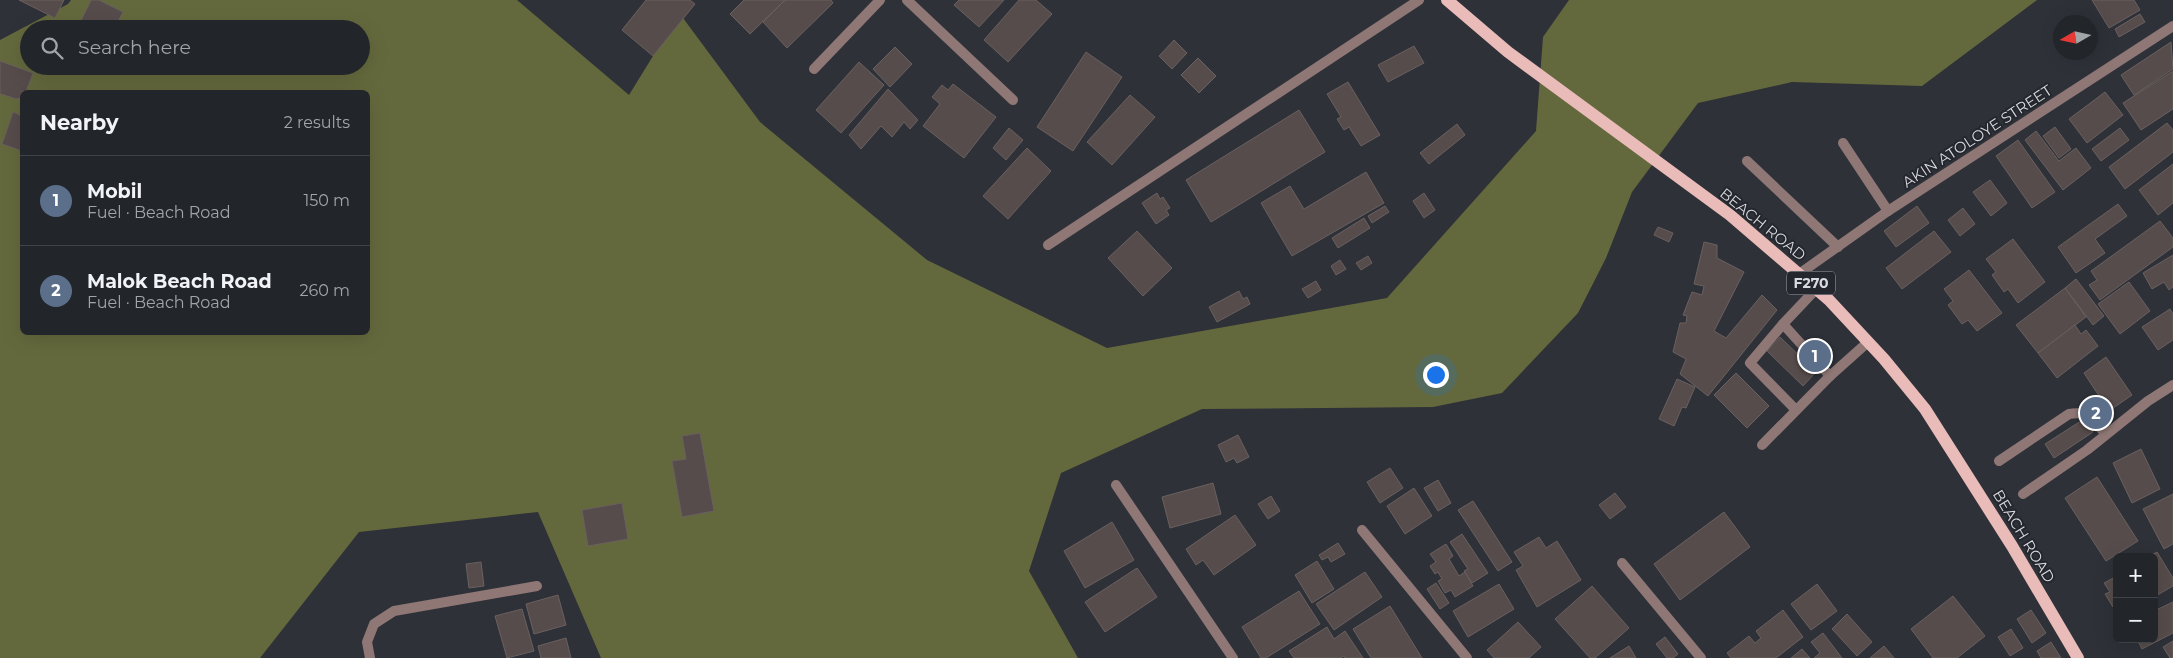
<!DOCTYPE html>
<html lang="en">
<head>
<meta charset="utf-8">
<style>
  :root { --surface:#22252a; --page:#2e3136; --text:#f1f3f6; --muted:#a2a5a8; --line:#3f4247; --accent:#8c9099 }
  body { margin:0; font-family:Montserrat,sans-serif; background:var(--page); color:var(--text) }
  .controls { position:absolute; right:15px; bottom:15px; display:grid; overflow:hidden; border-radius:8px; box-shadow:0 5px 20px #0002 }
  .controls button { width:45px; height:45px; display:grid; place-items:center; padding:0; border:0; border-bottom:1px solid var(--line); background:var(--surface); color:var(--text); font:25px sans-serif }
  .compass { position:absolute; left:2053px; top:15px; width:45px; height:45px; border-radius:50%; background:var(--surface); box-shadow:0 5px 20px #0002; rotate:261deg }
  .you { position:absolute; left:1435px; top:374px; width:18px; height:18px; margin:-12px; border:4px solid #fff; border-radius:50%; background:#1a73e8; box-shadow:0 0 0 8px #1a73e833 }
  .badge { display:grid; place-items:center; width:32px; height:32px; border-radius:50%; background:var(--accent); color:#fff; font-size:16px; font-weight:700 }
  .pin { position:absolute; translate:-50% -50%; border:2px solid #fff; box-shadow:0 1px 5px #0006 }
  .list { margin:0; padding:0; list-style:none }
  h2 { display:flex; justify-content:space-between; align-items:center; height:65px; margin:0; padding:0 20px; font-size:21px }
  h2 small { font-size:16px; font-weight:400; color:var(--muted) }
  .list li { display:grid; grid-template-columns:32px 1fr auto; gap:15px; align-items:center; box-sizing:border-box; height:90px; padding:0 20px; border-top:1px solid var(--line) }
  .list b { display:block; font-size:19px; white-space:nowrap }
  .list p { margin:0; font-size:16px; white-space:nowrap; color:var(--muted) }
  .list em { font-size:16px; font-style:normal; color:var(--muted) }
  .icon { flex:none; width:28px; height:28px; fill:none; stroke:currentColor; stroke-width:2; stroke-linecap:round; stroke-linejoin:round }
  .map { position:relative; flex:none; width:2173px; height:658px; overflow:hidden }
  .search { position:absolute; background:var(--surface); box-shadow:0 5px 20px #0002; left:20px; top:20px; width:350px; height:55px; display:flex; align-items:center; gap:12px; box-sizing:border-box; padding:0 18px; border-radius:28px; color:var(--muted); font-size:19px }
  .panel { position:absolute; background:var(--surface); box-shadow:0 5px 20px #0002; left:20px; top:90px; width:350px; height:245px; border-radius:8px }
  .map>svg:first-child { display:block }
  .forest { fill:#64693d; fill-rule:evenodd }
  .building { fill:#554c4b; stroke:#6a605f }
  .lines { fill:none; stroke-linecap:round; stroke-linejoin:round }
  .lane { stroke:#8e7775; stroke-width:10 }
  .street { stroke:#8e7775; stroke-width:10 }
  .primary { stroke:#eabcb9; stroke-width:12 }
  .labels { text-anchor:middle; dominant-baseline:central; stroke-width:4; stroke-linejoin:round; paint-order:stroke }
  .shield { fill:#25272e; stroke:#a3a4aa; stroke-width:1 }
  .shield-label { font-size:14px; font-weight:bold; fill:#d9dadf }
  .street-label { font-size:15px; fill:#d9dadf; stroke:#25272e }
</style>
</head>
<body>
<div class="map">
<svg width="2173" height="658" viewBox="0 0 2173 658">
  <rect width="100%" height="100%" fill="#2e3138"/>
  <path class="forest" d="M71,0H517L629,95L653,56L683,18L760,122L927,260L1107,348L1387,298L1536,131L1543,37L1569,0H2037L1922,86L1792,82L1698,103L1632,192L1606,258L1578,313L1502,393L1433,407L1202,409L1061,473L1029,571L1078,658H601L538,512L359,532L260,658H0V40L68,4ZM29,29H361V66H29ZM22,92H368V332H22Z"/>
  <g class="building">
    <polygon points="19,0 64,0 55,18"/>
    <polygon points="91,0 99,0 123,12 114,29 77,29"/>
    <polygon points="646,0 690,0 695,4 653,56 622,30"/>
    <polygon points="744,0 785,0 750,34 730,14"/>
    <polygon points="785,0 831,0 833,3 787,48 763,22"/>
    <polygon points="959,0 1004,0 979,27 954,5"/>
    <polygon points="1019,0 1036,0 1052,14 1008,62 984,40"/>
    <polygon points="2092,0 2134,0 2140,10 2109,28"/>
    <polygon points="2140,14 2145,22 2119,37 2115,29"/>
    <polygon points="1174,40 1187,53 1172,69 1159,56"/>
    <polygon points="2171,42 2173,69 2134,95 2121,75"/>
    <polygon points="1414,46 1424,63 1388,82 1378,65"/>
    <polygon points="895,47 912,64 890,87 873,69"/>
    <polygon points="1086,52 1122,77 1073,151 1037,127"/>
    <polygon points="1198,58 1216,76 1199,93 1181,75"/>
    <polygon points="0,61 33,73 26,92 22,92 22,97 17,99 0,94"/>
    <polygon points="859,62 884,85 841,133 816,110"/>
    <polygon points="2173,71 2173,109 2141,130 2123,103"/>
    <polygon points="1348,82 1380,135 1361,146 1349,127 1344,130 1337,119 1341,117 1327,94"/>
    <polygon points="953,84 996,117 964,158 923,126 940,104 932,97 942,85 948,90"/>
    <polygon points="888,89 918,120 910,129 904,122 892,137 881,126 861,149 849,135"/>
    <polygon points="2105,92 2123,115 2087,143 2069,119"/>
    <polygon points="1130,95 1155,117 1112,165 1087,142"/>
    <polygon points="1299,110 1325,152 1211,222 1186,180"/>
    <polygon points="13,112 22,116 22,151 2,144"/>
    <polygon points="2167,123 2173,130 2173,152 2125,189 2109,167"/>
    <polygon points="1457,124 1465,135 1429,164 1420,153"/>
    <polygon points="2055,127 2071,149 2059,158 2043,136"/>
    <polygon points="1009,128 1023,140 1006,160 993,148"/>
    <polygon points="2120,128 2129,140 2101,161 2092,149"/>
    <polygon points="2036,131 2059,161 2076,148 2091,168 2063,190 2025,140"/>
    <polygon points="2018,140 2055,192 2032,208 1996,156"/>
    <polygon points="1027,148 1051,171 1008,219 983,196"/>
    <polygon points="2173,164 2173,203 2158,215 2139,190"/>
    <polygon points="1366,172 1384,203 1292,256 1261,203 1290,186 1304,209"/>
    <polygon points="1990,180 2007,203 1991,216 1973,192"/>
    <polygon points="1157,193 1160,199 1163,197 1170,208 1166,210 1169,215 1156,224 1142,203"/>
    <polygon points="1424,193 1435,210 1424,218 1413,201"/>
    <polygon points="2118,204 2127,216 2095,239 2105,253 2076,273 2058,247"/>
    <polygon points="1385,206 1389,212 1372,223 1368,216"/>
    <polygon points="1917,206 1929,223 1896,247 1884,231"/>
    <polygon points="1963,208 1975,224 1960,236 1948,220"/>
    <polygon points="1364,218 1370,228 1338,248 1332,238"/>
    <polygon points="2160,221 2173,238 2173,247 2100,300 2089,285 2097,280 2091,271"/>
    <polygon points="1658,227 1673,233 1669,242 1654,235"/>
    <polygon points="1137,231 1172,268 1143,296 1108,258"/>
    <polygon points="1934,231 1951,252 1902,289 1886,268"/>
    <polygon points="2013,239 2045,282 2018,303 2008,289 2004,292 1992,275 1996,272 1986,259"/>
    <polygon points="1704,242 1717,245 1717,258 1744,272 1714,331 1726,338 1762,295 1777,310 1708,396 1680,374 1686,359 1673,352 1680,323 1686,323 1687,316 1683,315 1692,292 1702,295 1704,286 1694,284"/>
    <polygon points="2173,255 2173,287 2169,290 2164,282 2152,289 2143,273"/>
    <polygon points="1368,256 1372,263 1361,270 1356,263"/>
    <polygon points="1340,260 1346,269 1336,275 1331,266"/>
    <polygon points="1969,270 2002,313 1977,331 1968,320 1962,324 1948,305 1953,301 1944,289"/>
    <polygon points="2076,279 2104,316 2093,325 2065,288"/>
    <polygon points="1316,281 1321,290 1308,298 1302,289"/>
    <polygon points="2129,282 2150,311 2120,334 2098,304"/>
    <polygon points="2065,288 2086,317 2038,353 2016,325"/>
    <polygon points="1239,291 1243,299 1247,297 1250,304 1217,322 1209,307"/>
    <polygon points="2170,309 2173,314 2173,340 2158,350 2142,327"/>
    <polygon points="2075,325 2081,334 2086,330 2098,346 2057,378 2038,353"/>
    <polygon points="1780,337 1816,372 1803,386 1767,351"/>
    <polygon points="2106,357 2132,395 2109,411 2084,373"/>
    <polygon points="1736,373 1769,406 1747,428 1714,395"/>
    <polygon points="1677,379 1695,387 1686,408 1682,407 1674,426 1659,419"/>
    <polygon points="2084,419 2093,432 2054,458 2045,444"/>
    <polygon points="700,433 714,511 682,517 672,461 686,459 682,436"/>
    <polygon points="1238,435 1249,457 1237,463 1234,458 1226,462 1218,445"/>
    <polygon points="2141,449 2160,489 2132,503 2113,463"/>
    <polygon points="1390,468 1403,488 1380,503 1367,482"/>
    <polygon points="2097,477 2138,541 2106,561 2065,498"/>
    <polygon points="1438,480 1451,503 1438,511 1424,488"/>
    <polygon points="1213,483 1221,514 1170,528 1162,497"/>
    <polygon points="1414,488 1432,516 1405,534 1387,506"/>
    <polygon points="1615,493 1626,507 1610,519 1599,505"/>
    <polygon points="2173,494 2173,544 2164,549 2143,509"/>
    <polygon points="1271,496 1280,511 1268,519 1258,504"/>
    <polygon points="1473,501 1512,562 1498,571 1458,510"/>
    <polygon points="622,503 628,539 588,546 582,510"/>
    <polygon points="1724,512 1750,547 1680,600 1654,564"/>
    <polygon points="1235,515 1256,545 1214,575 1203,560 1196,565 1186,549"/>
    <polygon points="1112,522 1134,560 1085,588 1064,551"/>
    <polygon points="1462,534 1488,573 1472,583 1464,571 1468,569 1450,542"/>
    <polygon points="1539,537 1546,548 1557,541 1581,580 1537,607 1516,570 1523,566 1514,552"/>
    <polygon points="1338,543 1345,554 1331,562 1328,557 1322,560 1319,555"/>
    <polygon points="1446,544 1453,556 1449,559 1459,576 1465,572 1473,586 1455,597 1451,590 1445,593 1438,581 1442,579 1438,572 1435,574 1430,566 1436,562 1430,554"/>
    <polygon points="2157,552 2173,578 2173,586 2154,597 2154,557 2148,557"/>
    <polygon points="1317,561 1334,589 1312,603 1295,575"/>
    <polygon points="481,562 484,586 469,588 466,564"/>
    <polygon points="1137,568 1157,597 1105,632 1085,602"/>
    <polygon points="1365,572 1382,597 1334,630 1316,604"/>
    <polygon points="2117,576 2117,605 2113,607 2105,594 2110,592 2104,583"/>
    <polygon points="1436,583 1449,603 1440,609 1427,589"/>
    <polygon points="1499,584 1514,609 1468,637 1453,611"/>
    <polygon points="1817,584 1837,611 1811,630 1791,604"/>
    <polygon points="1592,586 1629,628 1595,658 1590,658 1555,619"/>
    <polygon points="1299,591 1320,624 1266,658 1261,658 1242,627"/>
    <polygon points="558,595 566,625 534,634 526,604"/>
    <polygon points="1953,596 1985,636 1957,658 1933,658 1911,629"/>
    <polygon points="2173,602 2173,633 2142,649 2137,639 2154,639 2154,611"/>
    <polygon points="1390,606 1422,658 1371,658 1353,629"/>
    <polygon points="522,609 534,651 507,658 495,616"/>
    <polygon points="1783,610 1803,637 1776,658 1731,658 1727,653 1749,636 1755,643 1761,638 1756,631"/>
    <polygon points="2031,610 2046,633 2032,643 2017,619"/>
    <polygon points="1847,614 1872,642 1857,656 1832,629"/>
    <polygon points="1518,622 1541,647 1529,658 1494,658 1487,650"/>
    <polygon points="1327,627 1334,639 1345,631 1363,658 1345,658 1344,656 1341,658 1294,658 1289,651"/>
    <polygon points="2011,629 2023,648 2010,656 1998,637"/>
    <polygon points="1823,633 1842,658 1814,658 1820,653 1811,642"/>
    <polygon points="1665,637 1678,654 1673,658 1667,658 1656,644"/>
    <polygon points="566,638 571,658 541,658 538,646"/>
    <polygon points="2173,641 2173,658 2170,658 2163,647"/>
    <polygon points="2051,642 2061,658 2041,658 2037,651"/>
    <polygon points="1629,646 1636,658 1610,658"/>
    <polygon points="1884,646 1894,658 1870,658"/>
    <polygon points="1802,649 1810,658 1791,658"/>
  </g>
  <g class="lines">
    <g class="lane">
      <polyline points="1843,143 1888,211"/>
      <polyline points="1747,161 1838,247"/>
      <polyline points="1783,324 1830,376"/>
      <polyline points="1796,410 1750,363 1783,324 1817,288"/>
      <polyline points="1762,445 1830,376 1868,342"/>
      <path d="M1999,461L2069,414C2089,410 2093,421 2106,434"/>
      <polyline points="2023,494 2087,450 2148,401 2173,385"/>
    </g>
    <g class="street">
      <polyline points="907,0 1013,100"/>
      <polyline points="814,69 880,0"/>
      <polyline points="1048,245 1419,0"/>
      <polyline points="1799,274 1888,211 2173,26"/>
      <polyline points="1116,485 1233,658"/>
      <polyline points="1362,530 1467,658"/>
      <polyline points="1622,563 1701,658"/>
      <polyline points="370,658 367,642 374,624 394,611 537,586"/>
    </g>
    <polyline class="primary" points="1447,0 1508,52 1730,215 1829,300 1884,359 1925,409 2012,546 2078,658"/>
  </g>
  <g class="labels">
    <rect class="shield" x="1787" y="271.5" width="48" height="23" rx="4"/>
    <g class="shield-label">
      <text x="1811" y="283">F270</text>
    </g>
    <g class="street-label">
      <text transform="translate(1977 136) rotate(-33)">AKIN ATOLOYE STREET</text>
      <text transform="translate(1763 224) rotate(39)">BEACH ROAD</text>
      <text transform="translate(2024 536) rotate(59)">BEACH ROAD</text>
    </g>
  </g>
</svg>
<div class="controls">
<button>+</button>
<button>−</button>
</div>
<svg class="compass" viewBox="-18 -18 36 36"><path d="M0-13l5 13h-10z" fill="#e53935"/><path d="M0 13l5-13h-10z" fill="#a2a5a8"/></svg>
<div class="you"></div>
<div class="pin badge" style="left:1815px;top:356px;background:#5c6f8a">1</div>
<div class="pin badge" style="left:2096px;top:413px;background:#5c6f8a">2</div>
<div class="search"><svg class="icon" aria-label="search" viewBox="0 0 24 24"><circle cx="10" cy="10" r="6"/><path d="M15 15l6 6"/></svg>Search here</div>
<section class="panel">
<h2>Nearby<small>2 results</small></h2>
<ul class="list">
<li><span class="badge" style="background:#5c6f8a">1</span><div><b>Mobil</b><p>Fuel · Beach Road</p></div><em>150 m</em></li>
<li><span class="badge" style="background:#5c6f8a">2</span><div><b>Malok Beach Road</b><p>Fuel · Beach Road</p></div><em>260 m</em></li>
</ul>
</section>
</div>
</body>
</html>
